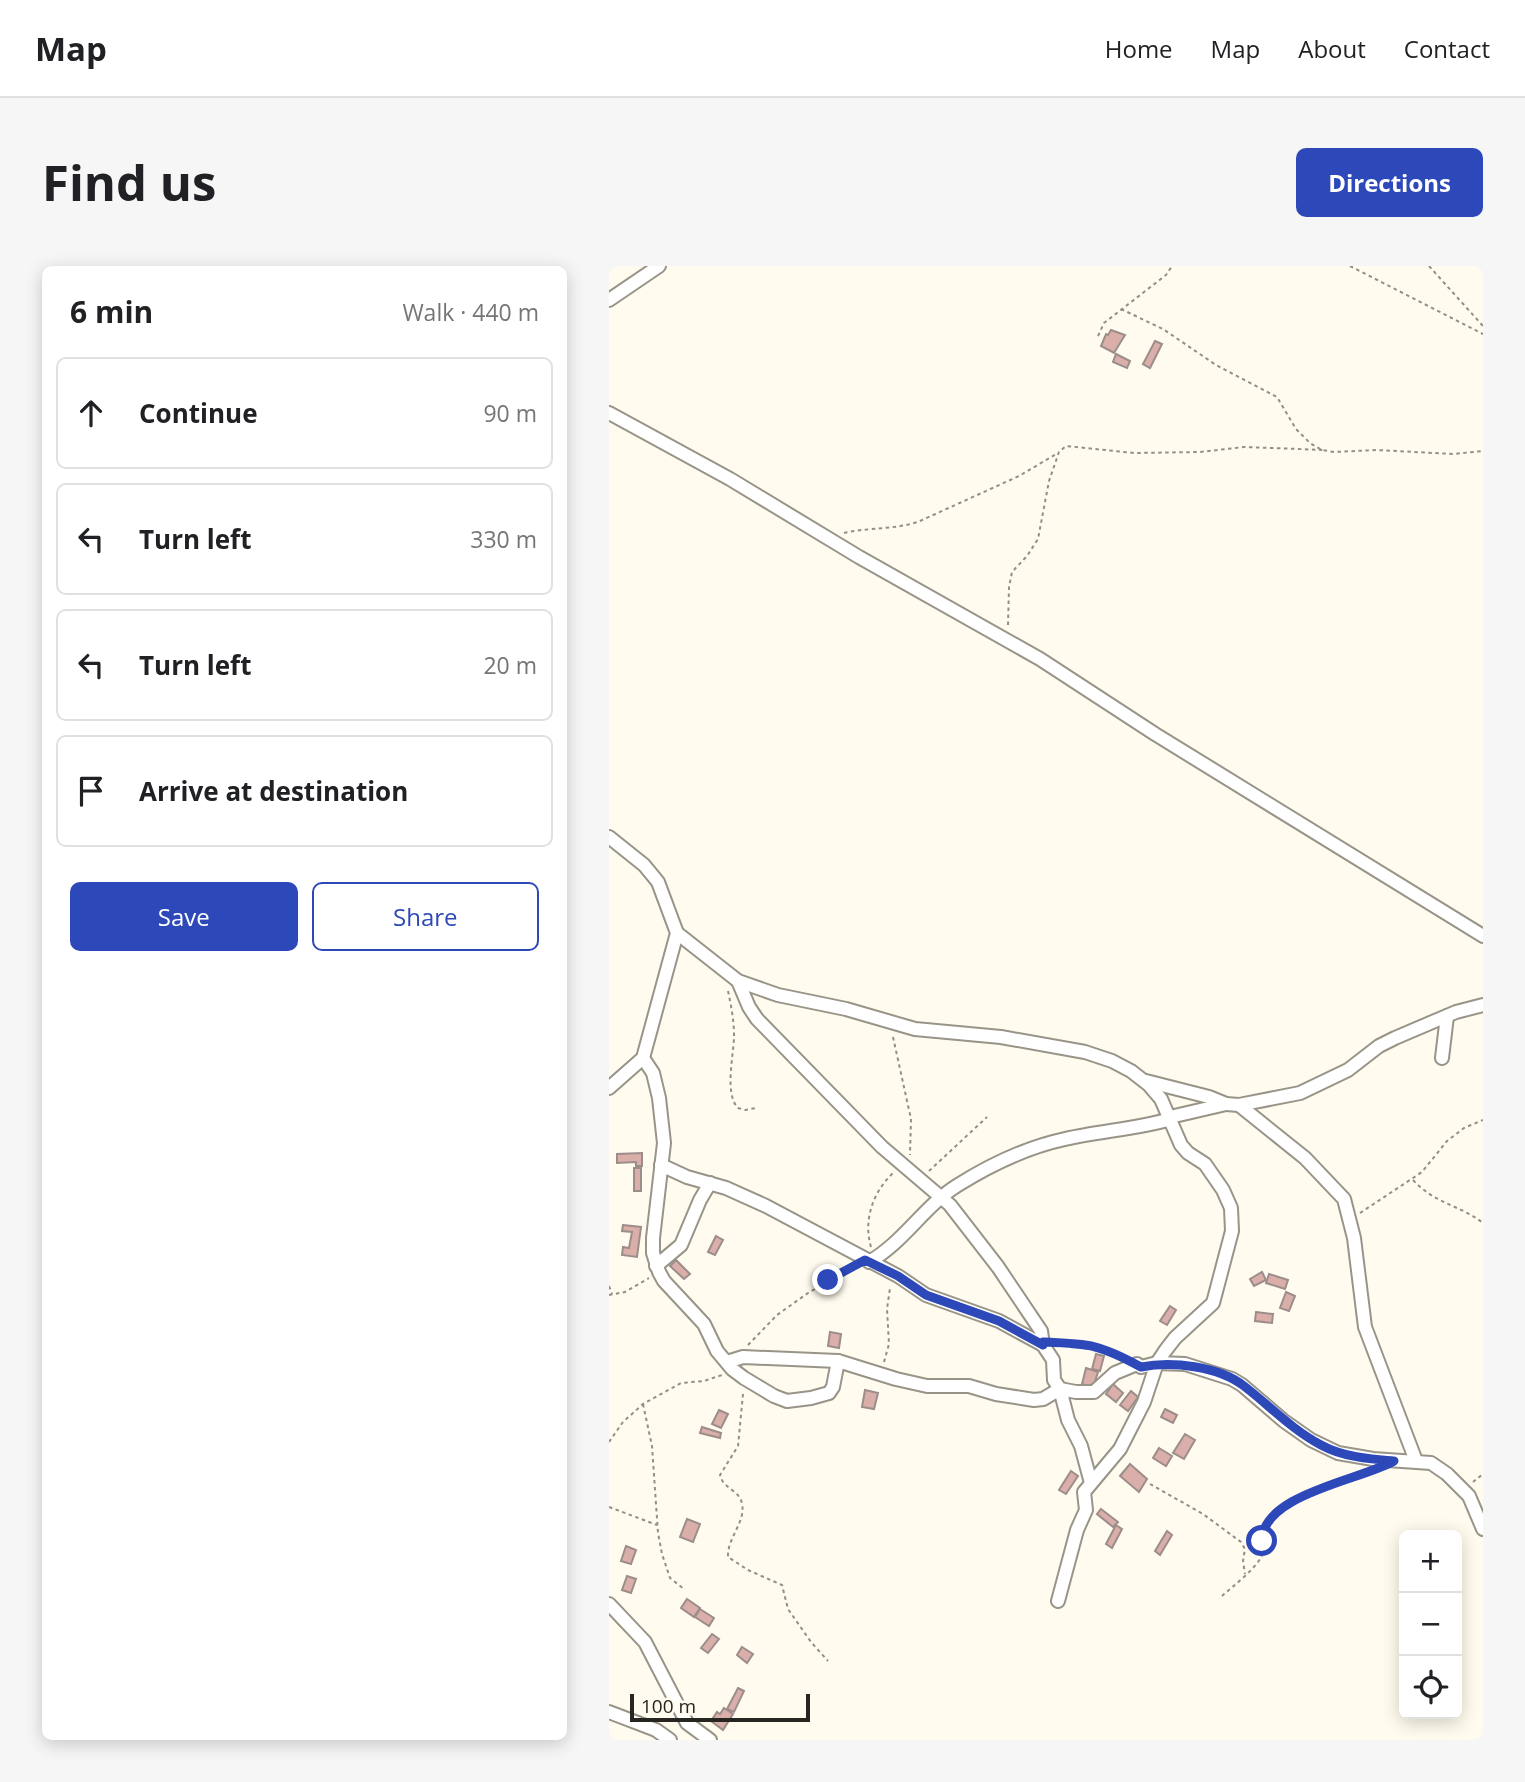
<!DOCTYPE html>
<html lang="en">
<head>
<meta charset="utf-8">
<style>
  :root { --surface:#fff; --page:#f6f6f6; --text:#202124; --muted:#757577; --line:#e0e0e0; --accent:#2d48b9 }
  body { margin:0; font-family:"Open Sans",sans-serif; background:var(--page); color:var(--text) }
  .controls { position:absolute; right:21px; bottom:21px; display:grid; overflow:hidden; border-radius:10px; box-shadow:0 4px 18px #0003 }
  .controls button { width:63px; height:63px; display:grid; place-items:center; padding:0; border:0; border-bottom:2px solid var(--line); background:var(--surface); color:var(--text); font:35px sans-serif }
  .scale { position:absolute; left:21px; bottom:18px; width:180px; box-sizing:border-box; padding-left:7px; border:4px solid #262520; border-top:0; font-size:19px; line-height:24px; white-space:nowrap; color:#262520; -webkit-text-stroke:5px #fffbee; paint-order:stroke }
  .stop { position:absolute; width:21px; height:21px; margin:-16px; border:5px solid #2d48b9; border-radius:50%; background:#fff }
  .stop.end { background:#2d48b9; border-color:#fff; box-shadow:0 2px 7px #0008 }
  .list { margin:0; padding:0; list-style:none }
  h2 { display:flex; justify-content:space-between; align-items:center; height:91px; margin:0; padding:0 28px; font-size:30px }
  h2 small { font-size:23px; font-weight:400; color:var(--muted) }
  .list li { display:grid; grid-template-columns:46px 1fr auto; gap:21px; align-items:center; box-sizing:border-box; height:112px; margin:0 14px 14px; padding:0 14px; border:2px solid var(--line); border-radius:10px }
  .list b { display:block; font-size:26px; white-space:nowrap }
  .list em { font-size:23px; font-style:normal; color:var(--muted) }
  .actions { display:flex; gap:14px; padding:21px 28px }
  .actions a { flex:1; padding:16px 0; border:2px solid var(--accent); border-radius:10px; text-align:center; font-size:24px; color:var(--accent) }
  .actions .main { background:var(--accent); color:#fff }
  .icon { flex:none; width:38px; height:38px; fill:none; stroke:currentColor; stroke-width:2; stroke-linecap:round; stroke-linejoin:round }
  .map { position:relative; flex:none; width:874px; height:1474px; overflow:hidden; border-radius:10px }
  header { display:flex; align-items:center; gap:42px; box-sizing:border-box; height:98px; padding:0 35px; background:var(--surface); border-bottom:2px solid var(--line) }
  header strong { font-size:33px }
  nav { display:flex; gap:38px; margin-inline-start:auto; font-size:24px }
  .intro { display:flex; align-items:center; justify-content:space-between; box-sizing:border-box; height:168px; padding:0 42px }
  h1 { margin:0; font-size:49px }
  .button { padding:18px 32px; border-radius:10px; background:var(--accent); color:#fff; font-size:24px; font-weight:700 }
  main { display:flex; gap:42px; padding:0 42px }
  aside { flex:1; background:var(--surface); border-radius:10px; box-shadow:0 4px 18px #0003 }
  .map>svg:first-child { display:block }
  .building { fill:#daafa9; stroke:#9c8d8b; stroke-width:2 }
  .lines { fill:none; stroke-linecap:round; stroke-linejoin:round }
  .minor-casing { stroke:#989488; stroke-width:16 }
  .path { stroke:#918f86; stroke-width:2; stroke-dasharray:3.5 3.5; stroke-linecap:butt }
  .minor { stroke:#fff; stroke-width:12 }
  .route { stroke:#2d48b9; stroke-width:9 }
</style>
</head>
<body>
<header>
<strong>Map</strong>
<nav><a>Home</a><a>Map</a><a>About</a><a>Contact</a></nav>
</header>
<div class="intro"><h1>Find us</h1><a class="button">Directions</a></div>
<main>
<aside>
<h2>6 min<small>Walk · 440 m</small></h2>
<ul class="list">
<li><svg class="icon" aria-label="ahead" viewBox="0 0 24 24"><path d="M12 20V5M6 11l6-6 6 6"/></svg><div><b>Continue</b></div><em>90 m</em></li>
<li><svg class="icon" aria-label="left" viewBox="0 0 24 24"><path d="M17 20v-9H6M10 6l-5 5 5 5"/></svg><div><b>Turn left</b></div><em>330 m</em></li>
<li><svg class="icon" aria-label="left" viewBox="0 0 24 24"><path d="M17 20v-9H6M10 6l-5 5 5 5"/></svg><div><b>Turn left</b></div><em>20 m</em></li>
<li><svg class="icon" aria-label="arrive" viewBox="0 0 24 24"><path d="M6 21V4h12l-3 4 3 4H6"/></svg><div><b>Arrive at destination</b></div></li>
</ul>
<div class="actions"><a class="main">Save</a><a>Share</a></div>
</aside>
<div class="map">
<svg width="874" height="1474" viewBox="0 0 874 1474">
  <rect width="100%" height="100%" fill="#fffbee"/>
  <g class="building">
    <polygon points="502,64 516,69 505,87 492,80 497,68 499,69"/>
    <polygon points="546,75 553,78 541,102 534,98"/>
    <polygon points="507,88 521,95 518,102 504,96"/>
    <polygon points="33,887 33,900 27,900 27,896 8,897 8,888"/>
    <rect x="25" y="902" width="7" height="23"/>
    <polygon points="14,959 32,961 28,991 13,989 14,981 20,982 23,966 13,965"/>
    <polygon points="107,970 114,974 106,989 99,986"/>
    <polygon points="67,994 81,1008 75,1013 61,1000"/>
    <polygon points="653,1006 657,1014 645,1020 641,1013"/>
    <polygon points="660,1008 679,1014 676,1023 657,1017"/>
    <polygon points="677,1026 686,1030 680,1045 671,1042"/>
    <polygon points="561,1040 567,1044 558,1059 551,1055"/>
    <polygon points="647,1046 664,1048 663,1057 646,1055"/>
    <polygon points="221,1066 232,1068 230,1082 219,1080"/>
    <polygon points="487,1088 495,1090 491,1105 483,1103"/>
    <polygon points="477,1102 489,1106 484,1122 473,1118"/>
    <polygon points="504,1118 514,1127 507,1136 497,1128"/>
    <polygon points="256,1124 269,1127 265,1143 253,1141"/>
    <polygon points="522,1125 529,1131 519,1145 511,1139"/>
    <polygon points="556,1143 568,1149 564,1157 552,1151"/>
    <polygon points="110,1144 119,1148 112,1162 103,1158"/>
    <polygon points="93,1161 112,1167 111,1172 91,1167"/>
    <polygon points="576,1168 586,1174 575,1193 564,1187"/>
    <polygon points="550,1182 563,1190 557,1200 544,1192"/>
    <polygon points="521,1198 538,1213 530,1226 511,1210"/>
    <polygon points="462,1205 469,1210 457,1228 450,1224"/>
    <polygon points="492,1243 509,1256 504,1261 488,1248"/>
    <polygon points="78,1253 91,1258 84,1276 71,1271"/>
    <polygon points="507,1259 513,1263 503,1282 497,1278"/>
    <polygon points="558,1265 563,1269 551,1289 546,1285"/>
    <polygon points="17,1280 27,1284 22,1298 12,1295"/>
    <polygon points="18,1310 27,1313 22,1327 13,1324"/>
    <polygon points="78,1333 91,1342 85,1351 72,1342"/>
    <polygon points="91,1343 105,1352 100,1360 86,1351"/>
    <polygon points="103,1368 110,1373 99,1387 92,1382"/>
    <polygon points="133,1381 144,1388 138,1397 128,1389"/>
    <polygon points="129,1422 135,1425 125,1446 118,1443"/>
    <polygon points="115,1442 124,1448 114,1464 102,1455 108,1446 111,1448"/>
  </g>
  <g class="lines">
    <g class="minor-casing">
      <g id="minor">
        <polyline points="0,34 50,0"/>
        <polyline points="0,147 121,213 250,291 431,393 546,468 874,670"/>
        <polyline points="0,571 35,599 49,616 68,667 34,792 0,822"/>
        <polyline points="68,667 129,715 169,729 237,743 306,763 392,771 476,786 503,795 522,805 540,819 552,833 572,879 579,887 596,898 614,924 622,942 623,965 604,1037 566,1072 556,1085 548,1097 535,1136 511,1183 475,1226 477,1244 468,1264 449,1335"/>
        <polyline points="129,715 140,741 148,753 273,881 341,939 389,1001 432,1065 434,1079 444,1094 445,1114 451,1123 459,1154 472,1180 482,1217"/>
        <polyline points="34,792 44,807 50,832 55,877 44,972 44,987 50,1006 55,1015 95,1058 108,1085 123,1103 135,1112 165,1130 178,1135 202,1132 220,1127 224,1121 229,1095"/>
        <polyline points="833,792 838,750"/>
        <polyline points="537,815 600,831 617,838 630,839 691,827 739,804 770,780 786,772 847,746 874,739"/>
        <polyline points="630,839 696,892 735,933 745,972 756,1061 807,1195"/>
        <polyline points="561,851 617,838"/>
        <polyline points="52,899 78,911 117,922 157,940 289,1010 317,1029 390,1055 434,1079"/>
        <path d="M260,996C295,976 315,940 349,919C381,899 419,881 456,873C491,865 527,863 562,853"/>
        <polyline points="47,1000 72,979 91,934 101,917"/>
        <polyline points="118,1096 134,1091 229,1095 287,1113 318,1120 360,1120 387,1128 425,1134 434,1133 451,1123 467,1126 485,1126 506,1107 528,1098 532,1101 548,1097 576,1098 623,1113 633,1119 675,1155 702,1174 729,1187 764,1193 822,1197 838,1208 860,1230 874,1263"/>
        <polyline points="0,1338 36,1376 78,1457 101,1474"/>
        <polyline points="0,1446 47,1464 61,1474"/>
      </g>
    </g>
    <g class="path">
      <polyline points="741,0 874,68"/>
      <polyline points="820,0 874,60"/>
      <polyline points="512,43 554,63 607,99 668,131 687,163 701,177 713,184 725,186 768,184 844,188 874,185"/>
      <polyline points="489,70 495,57 557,9 563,0"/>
      <path d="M235,267C261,261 287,264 311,255L410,210L449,187"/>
      <polyline points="399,359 400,321 403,306 418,290 429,273 440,215 450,186 457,180 525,187 591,186 635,181 716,184"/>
      <path d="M119,725C122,739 125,754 125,770C125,788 115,828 129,842L136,844L147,842"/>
      <polyline points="284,771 302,853 301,889"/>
      <polyline points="320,905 378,851"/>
      <path d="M804,914C826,938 851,939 874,957"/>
      <polyline points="751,947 813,906 838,875 855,862 874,854"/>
      <path d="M262,981C254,954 264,926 284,907"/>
      <polyline points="0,1020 3,1028"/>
      <polyline points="0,1029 16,1026 40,1012"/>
      <polyline points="449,1076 490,1080 514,1090"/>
      <polyline points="139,1079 168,1049 199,1027 243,1001"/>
      <polyline points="275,1096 280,1078 278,1043 281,1022"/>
      <path d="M134,1128L129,1180L111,1209C114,1223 131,1224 133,1238C137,1256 118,1272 119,1291L139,1304L173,1319L179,1343L202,1376L219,1395"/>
      <polyline points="34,1138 43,1180 49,1267 53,1288 61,1312 75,1323"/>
      <polyline points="0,1176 14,1156 34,1138 72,1117 95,1115 113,1109"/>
      <polyline points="864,1216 874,1208"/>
      <polyline points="541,1218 594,1248 632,1276 636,1283 634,1295 636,1308"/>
      <polyline points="0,1241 48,1259"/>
      <path d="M613,1330C624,1320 651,1300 654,1286C657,1277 650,1270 657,1260C680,1225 726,1219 762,1206"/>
    </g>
    <use href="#minor" class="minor"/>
  </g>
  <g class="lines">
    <path class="route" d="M219,1014L256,994L289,1010L317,1029L390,1055L434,1079V1076C481,1078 490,1078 532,1101C563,1095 609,1100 635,1120C661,1140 682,1163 712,1179C734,1191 760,1193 785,1195C752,1214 653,1228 653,1275"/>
  </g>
</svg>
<div class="controls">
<button>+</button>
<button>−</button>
<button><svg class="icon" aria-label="locate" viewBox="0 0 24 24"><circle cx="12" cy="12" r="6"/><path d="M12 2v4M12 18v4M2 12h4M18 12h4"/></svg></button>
</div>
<div class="scale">100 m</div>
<div class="stop" style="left:653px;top:1275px"></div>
<div class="stop end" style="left:219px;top:1014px"></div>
</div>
</main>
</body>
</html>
